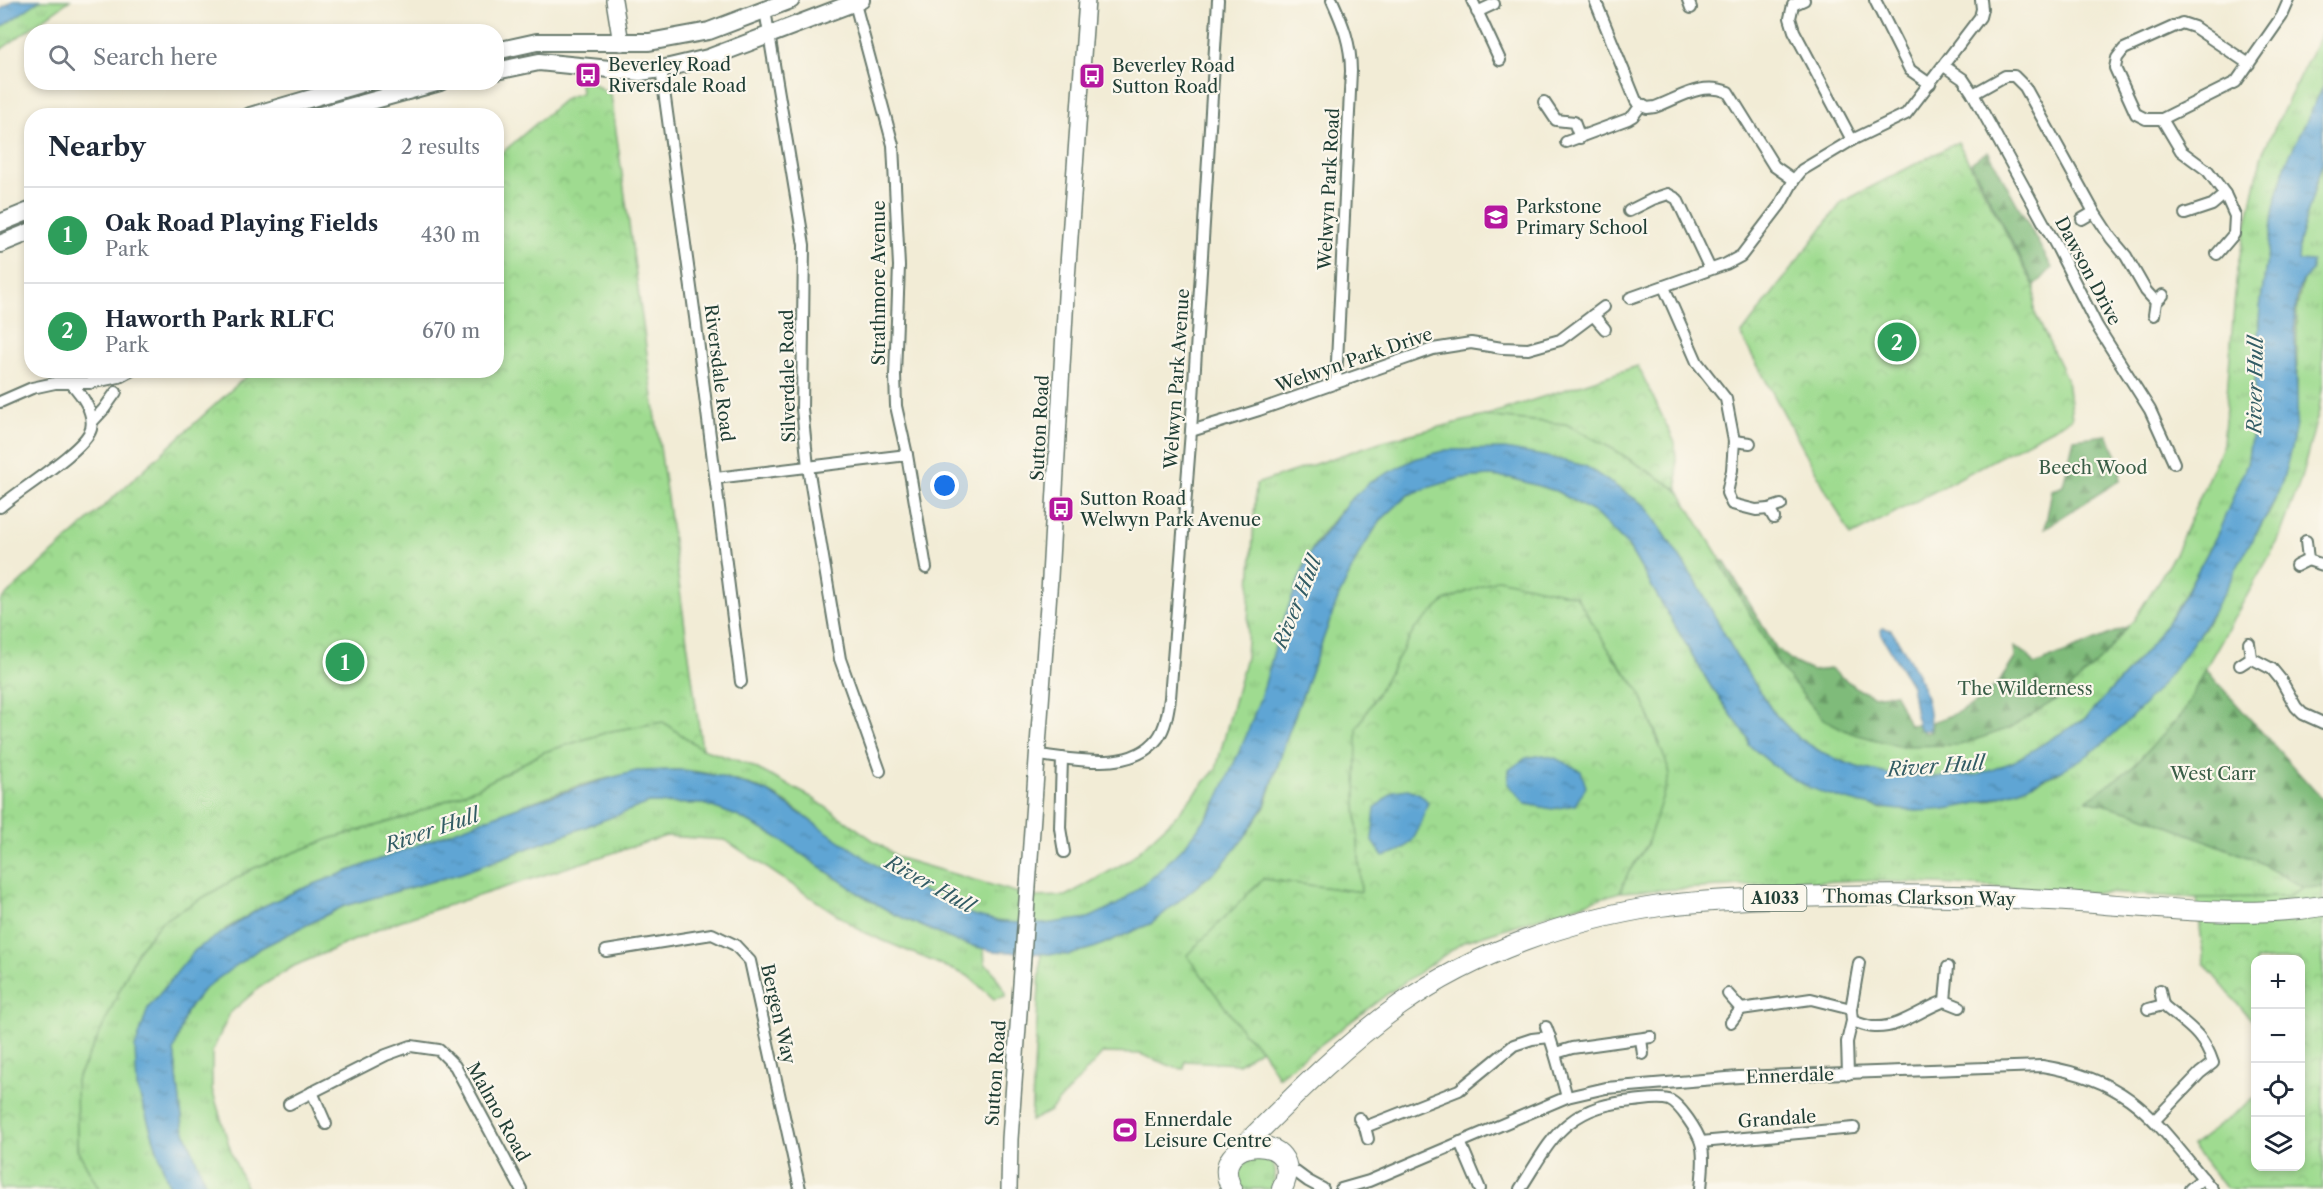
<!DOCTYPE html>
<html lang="en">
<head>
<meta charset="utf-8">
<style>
  :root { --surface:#fff; --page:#f6f6f7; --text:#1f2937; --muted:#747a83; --line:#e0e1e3; --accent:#b5179e }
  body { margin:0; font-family:"Libre Caslon Text",serif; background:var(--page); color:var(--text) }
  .controls { position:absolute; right:18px; bottom:18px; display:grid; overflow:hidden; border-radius:12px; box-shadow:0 3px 9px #0003 }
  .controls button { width:54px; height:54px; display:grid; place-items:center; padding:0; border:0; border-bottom:2px solid var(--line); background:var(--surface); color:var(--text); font:30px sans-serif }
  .you { position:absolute; left:945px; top:486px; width:21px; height:21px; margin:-15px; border:4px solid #fff; border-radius:50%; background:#1a73e8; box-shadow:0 0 0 9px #1a73e833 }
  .badge { display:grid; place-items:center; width:39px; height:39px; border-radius:50%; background:var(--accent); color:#fff; font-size:20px; font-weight:700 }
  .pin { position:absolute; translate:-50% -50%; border:3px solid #fff; box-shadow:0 2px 6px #0006 }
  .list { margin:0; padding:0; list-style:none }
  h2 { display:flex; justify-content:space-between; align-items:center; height:78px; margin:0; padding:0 24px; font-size:26px }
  h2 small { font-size:20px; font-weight:400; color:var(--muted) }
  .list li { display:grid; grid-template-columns:39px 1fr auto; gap:18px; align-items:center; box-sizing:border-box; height:96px; padding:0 24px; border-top:2px solid var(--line) }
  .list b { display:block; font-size:22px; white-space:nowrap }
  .list p { margin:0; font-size:20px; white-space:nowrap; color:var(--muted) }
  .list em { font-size:20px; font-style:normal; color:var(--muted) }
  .icon { flex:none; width:33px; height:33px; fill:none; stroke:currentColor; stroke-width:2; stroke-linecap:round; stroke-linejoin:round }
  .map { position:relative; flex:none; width:2323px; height:1189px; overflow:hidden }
  .search { position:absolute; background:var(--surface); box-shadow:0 3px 9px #0003; left:24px; top:24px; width:480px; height:66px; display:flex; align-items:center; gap:15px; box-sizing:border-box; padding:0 21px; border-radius:24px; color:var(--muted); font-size:22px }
  .panel { position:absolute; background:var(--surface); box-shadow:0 3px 9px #0003; left:24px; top:108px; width:480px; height:270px; border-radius:24px }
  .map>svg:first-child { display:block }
  .grass { fill:url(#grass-tufts); stroke:#5f8c62; stroke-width:1.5 }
  .forest { fill:url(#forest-firs); stroke:#4f7c57; stroke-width:1.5 }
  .park { fill:url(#park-crowns); stroke:#5f8c62; stroke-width:1.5 }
  .water { fill:url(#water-ripples); stroke:#3e7184; stroke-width:1.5 }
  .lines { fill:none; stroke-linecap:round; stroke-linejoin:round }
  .street-casing { stroke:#697a6d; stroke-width:14 }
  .secondary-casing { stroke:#697a6d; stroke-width:18 }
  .primary-casing { stroke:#697a6d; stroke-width:20 }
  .highway-casing { stroke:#697a6d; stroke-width:22 }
  .street { stroke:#fff; stroke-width:10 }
  .secondary { stroke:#fff; stroke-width:15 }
  .primary { stroke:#fff; stroke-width:16 }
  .highway { stroke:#fff; stroke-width:20 }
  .labels { text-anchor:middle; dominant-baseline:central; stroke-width:4.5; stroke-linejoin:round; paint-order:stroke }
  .shield { fill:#fbf7ec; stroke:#61756b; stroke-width:1.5 }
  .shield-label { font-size:16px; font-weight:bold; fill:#1f3d34 }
  .poi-label { font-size:18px; fill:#1f3d34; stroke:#fbf7ec; text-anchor:start }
  .street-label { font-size:18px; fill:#1f3d34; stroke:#fbf7ec }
  .park-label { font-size:18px; fill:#395d46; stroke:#fbf7ec }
  .water-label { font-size:20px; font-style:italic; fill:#325c64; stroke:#fbf7ec }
</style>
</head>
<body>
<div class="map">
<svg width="2323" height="1189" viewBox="0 0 2323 1189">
  <defs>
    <pattern id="grass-tufts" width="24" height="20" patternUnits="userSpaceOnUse" patternTransform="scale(1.5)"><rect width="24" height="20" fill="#9fdb90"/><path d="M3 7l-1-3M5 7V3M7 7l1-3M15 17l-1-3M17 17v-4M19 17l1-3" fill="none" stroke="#88bd7d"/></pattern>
    <pattern id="forest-firs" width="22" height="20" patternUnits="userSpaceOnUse" patternTransform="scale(1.5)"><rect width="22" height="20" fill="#7fbb7a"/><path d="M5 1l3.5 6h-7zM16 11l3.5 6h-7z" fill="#679965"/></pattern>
    <pattern id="park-crowns" width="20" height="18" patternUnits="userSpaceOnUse" patternTransform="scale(1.5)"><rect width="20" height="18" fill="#9fdb90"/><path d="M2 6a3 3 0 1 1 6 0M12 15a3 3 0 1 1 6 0" fill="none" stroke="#88bd7d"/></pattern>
    <pattern id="water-ripples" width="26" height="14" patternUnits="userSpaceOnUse" patternTransform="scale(1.5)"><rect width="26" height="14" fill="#5ea5d4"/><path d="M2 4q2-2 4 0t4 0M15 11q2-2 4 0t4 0" fill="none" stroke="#4d88ad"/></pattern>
  </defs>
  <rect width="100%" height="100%" fill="#fbf7ec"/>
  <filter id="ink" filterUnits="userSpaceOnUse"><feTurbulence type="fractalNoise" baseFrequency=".0167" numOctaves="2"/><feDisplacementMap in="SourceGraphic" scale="12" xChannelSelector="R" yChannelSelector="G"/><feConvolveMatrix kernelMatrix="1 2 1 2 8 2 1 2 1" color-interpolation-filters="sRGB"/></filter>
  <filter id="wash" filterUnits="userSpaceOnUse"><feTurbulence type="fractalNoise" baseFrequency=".008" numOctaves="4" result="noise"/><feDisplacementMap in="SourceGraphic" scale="24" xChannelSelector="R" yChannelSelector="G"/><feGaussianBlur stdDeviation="1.35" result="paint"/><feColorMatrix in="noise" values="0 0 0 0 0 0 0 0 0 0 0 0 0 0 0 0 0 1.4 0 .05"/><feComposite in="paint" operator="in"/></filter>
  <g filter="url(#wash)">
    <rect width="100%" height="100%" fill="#f2ecd6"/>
    <g class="grass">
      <polygon points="40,0 70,0 0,50 0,28"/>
      <path d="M2323,29V87L2286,163L2274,208L2260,308L2252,432L2247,465L2239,486L2218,533L2179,605L2153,643L2086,718L2013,762L1978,775L1934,777L1891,775L1857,767L1826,755L1797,737L1773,712L1736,655L1696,582L1646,506L1585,466L1548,457L1348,502C1335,519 1316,538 1308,557C1267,652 1256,765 1186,844C1160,873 1126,907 1088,918C1053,928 1002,926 967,913C957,910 947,904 937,899C900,880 865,860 831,836C811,822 792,804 770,793C747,782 702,770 677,770C608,769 539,799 474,824C415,846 355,869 296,891L262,907L225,929L137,1087L170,1189H99L77,1149L76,1080L99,1035L137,952L162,921L254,868L329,839L406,817L481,786L544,752L611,731L663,722L702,749L748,764L811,797L899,858L1032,897L1066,896L1128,861L1174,818L1216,769L1246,657L1256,484L1383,441L1484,416L1566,424L1615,450L1678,490L1783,661L1914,739L1981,735L2076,676L2134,620L2175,554L2223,444L2237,269L2262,154Z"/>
      <polygon points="2323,160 2323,382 2319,411 2300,482 2278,541 2205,669 2184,713 2131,768 2088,800 2138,814 2253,859 2304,888 2289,897 2197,898 1860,880 1620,892 1628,873 1647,845 1660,743 1639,690 1615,658 1356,803 1361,892 1263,879 1243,1032 1261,1049 1238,1064 1185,1061 1184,1069 1176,1068 1140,1054 1103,1053 1050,1111 1031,1121 1041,953 1069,955 1096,947 1152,923 1220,867 1244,838 1265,807 1288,734 1339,596 1360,552 1380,521 1408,495 1430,487 1461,478 1490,476 1511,478 1556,491 1595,513 1628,546 1710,685 1748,738 1749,745 1786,775 1824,793 1882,809 1989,801 2054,775 2105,742 2163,681 2206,625 2252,539 2271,510 2283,480 2297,414 2297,307 2303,278 2312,271 2298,261 2299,242"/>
      <polygon points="649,803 704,804 737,816 775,836 863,896 894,914 958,942 984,949 985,964 991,968 1006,993 1006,996 994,999 968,976 865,933 725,840 666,836 399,921 294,966 260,987 230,1013 212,1052 212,1089 232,1155 247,1189 208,1189 183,1127 174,1050 186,1012 205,988 259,949 344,906 462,873"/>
      <path d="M1263,1155C1277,1165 1278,1173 1271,1189H1241L1236,1170L1244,1157Z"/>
    </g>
    <g class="forest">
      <polygon points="1988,151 2052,268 2035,286 1971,163"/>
      <polygon points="2107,435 2121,465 2120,480 2045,528 2052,490 2063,485 2074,439"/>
      <path d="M1724,561L1776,648L1795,663L1812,671L1830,669L1860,690L1873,696L1895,693L1909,725L1919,724L1924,733L1931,732L1932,722C1974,708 1992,697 2015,658L2014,647L2027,654L2035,665L2127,627L2105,655L2062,696L2010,728L1960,745L1898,746L1851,733L1823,719L1782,670L1720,562Z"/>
      <polygon points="2205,669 2323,800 2323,887 2304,888 2253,859 2138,814 2087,800 2131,768 2183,713"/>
    </g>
    <g class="park">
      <polygon points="579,74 611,95 702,749 663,722 611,731 544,752 481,786 406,817 329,839 254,868 162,921 137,952 99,1035 76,1080 77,1149 99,1189 0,1189 0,601 252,371 496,370 497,157 566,98 581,93"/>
      <polygon points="1958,142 2035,288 2034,311 2067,380 2072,418 1851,536 1741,335 1842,202"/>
      <polygon points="1638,366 1675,443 1678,490 1615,450 1566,424 1484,416"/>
      <polygon points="1498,579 1576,596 1614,658 1639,690 1670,773 1647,845 1628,873 1620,892 1465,941 1386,995 1278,1077 1261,1049 1243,1032 1187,955 1263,879 1361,892 1356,803 1357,728 1415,629 1445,601"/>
      <polygon points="2323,887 2323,1189 2226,1189 2192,1146 2255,1098 2256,1166 2300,1166 2300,960 2256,960 2255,1024 2204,964 2197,898 2289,897 2304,888"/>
    </g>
    <g class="water">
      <polygon points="14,0 40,0 0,28 0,10"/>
      <path d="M2323,87V160L2299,242L2298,261L2312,262V271C2309,274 2305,277 2302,281C2288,308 2299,382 2297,415C2295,436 2289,458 2283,478C2275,507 2256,530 2243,556C2209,626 2165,690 2106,741C2082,762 2053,775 2025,787C1960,813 1908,819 1840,798C1822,793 1801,785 1785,774C1772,765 1761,755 1749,745L1748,738L1710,685L1628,546L1595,513L1556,491L1511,478L1490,476L1461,478L1430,487L1408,495L1380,521L1360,552L1339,596L1288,734L1264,807L1244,838L1220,867L1152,923L1096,947L1069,955L993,951L958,942L894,914L863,896L775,836L737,816L704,804L649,803L462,873L344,906L259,949L205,988L186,1012L174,1050L183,1127L208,1189H170L137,1087L135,1048L148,1008L195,950L262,907L296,891L515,808L590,784L636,771L681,770L718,776L768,792L889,874L966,913L1001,922L1044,924L1089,918L1118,904L1155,875L1186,844L1214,808L1247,734L1264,687L1280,629L1309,554L1348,502L1370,482L1415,459L1446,450L1505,449L1548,457L1585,466L1646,506L1696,582L1736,655L1773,712L1797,737L1826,755L1857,767L1891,775L1934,777L1978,775L2013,762L2086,718L2133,666L2153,642L2179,606L2218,533L2247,464L2252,432L2260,308L2274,208L2286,163Z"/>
      <path d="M1883,628L1891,630C1911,661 1931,691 1930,730H1921L1918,726L1911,685L1882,636L1881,630Z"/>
      <polygon points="1543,755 1555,758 1581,771 1586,787 1575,805 1552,809 1526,804 1508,784 1509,770 1526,758"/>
      <path d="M1408,789L1420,794L1428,802C1418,831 1416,850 1383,856L1372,840L1375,808L1394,791Z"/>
    </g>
  </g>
  <g filter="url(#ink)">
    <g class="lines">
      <g class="street-casing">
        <g id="street">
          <polyline points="854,0 893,145 899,266 895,375 896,406 907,455 926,568"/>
          <path d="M1332,0C1343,24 1351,44 1351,71L1336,382"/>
          <polyline points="1472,0 1500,60"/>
          <path d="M1595,0L1636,101L1647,108L1655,107C1680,98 1701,81 1728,92L1774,166L1794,180L1802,170L1852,140L1906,114L1980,17L1982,9L1981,0"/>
          <polyline points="1688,0 1691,8"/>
          <polyline points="1804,0 1793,5 1790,18 1794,31 1852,140"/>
          <polyline points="1875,0 1910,70 1930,84"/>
          <polyline points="765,10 804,245 802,409 808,467 840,659 880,771"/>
          <polyline points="1477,12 1494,4"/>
          <polyline points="2249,64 2194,27 2182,23 2124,49 2117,58 2115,68 2136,114 2146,119 2162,119 2236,82 2282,16 2289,0"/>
          <polyline points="1944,66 1963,79 1973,94 2005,76 2014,76 2025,87 2094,212 2111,238 2126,256 2146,291 2156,302"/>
          <polyline points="661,69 695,317 741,682"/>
          <polyline points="1973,94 2058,249 2097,326 2150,410 2174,463"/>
          <polyline points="1544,102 1556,120 1574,122 1580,138"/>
          <polyline points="2162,119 2181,151 2208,171 2225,194 2235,216 2234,234 2217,254"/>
          <polyline points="1566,142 1628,119 1633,116 1641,105"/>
          <polyline points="1629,211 1653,199 1668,194 1677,199 1710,269"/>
          <polyline points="2185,214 2212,205 2225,194"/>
          <polyline points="2082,219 2094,212"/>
          <polyline points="1664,287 1697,362 1726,399 1734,441 1732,470 1727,493 1732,504 1756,510 1769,509"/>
          <polyline points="1630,298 1726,264 1741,256 1780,205 1794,180"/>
          <polyline points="1593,315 1605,329"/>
          <polyline points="2154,315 2156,302 2163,295"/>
          <polyline points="0,402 32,388 55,383 90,383 119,377 132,370"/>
          <polyline points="92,422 104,409 116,392"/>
          <polyline points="1191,431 1259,410 1433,349 1471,343 1502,348 1528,349 1560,340 1604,307"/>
          <polyline points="1734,441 1750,443"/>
          <polyline points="716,478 907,455"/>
          <path d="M0,507C19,490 85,450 91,429C95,412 82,395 71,383"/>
          <polyline points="1774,518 1769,509 1781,505"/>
          <polyline points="2308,560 2323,565"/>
          <polyline points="2296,566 2308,560 2306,541"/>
          <polyline points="2251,658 2272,669 2281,680 2296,707 2303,714 2323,723"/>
          <polyline points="2240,665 2251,658 2249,643"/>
          <path d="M1038,755C1076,759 1131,773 1158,738C1166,727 1168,711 1170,698L1191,431L1218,0"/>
          <polyline points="1062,758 1060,828 1064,852"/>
          <polyline points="606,951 712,934 735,945 750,961 800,1189"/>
          <polyline points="1728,994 1741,1009 1731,1022"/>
          <polyline points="1945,1001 1960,1007"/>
          <polyline points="1741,1009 1811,999 1851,1009"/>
          <polyline points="2148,1009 2163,1005 2160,990"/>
          <path d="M1852,1021C1859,1023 1867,1027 1875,1027C1901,1028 1921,1009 1945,1001L1948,967"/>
          <path d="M1546,1027C1555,1050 1560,1073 1567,1097"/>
          <polyline points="1641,1039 1643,1054"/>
          <polyline points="1556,1053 1572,1048 1651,1037"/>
          <polyline points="1848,1074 1847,1042 1852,1021 1851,1009 1859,963"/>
          <polyline points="312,1092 326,1124"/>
          <polyline points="289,1104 386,1055 411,1046 439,1050 455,1066 521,1189"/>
          <polyline points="1359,1118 1365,1127 1368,1139"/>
          <path d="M2155,1120L2200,1073L2213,1063C2203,1032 2186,1025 2163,1005"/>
          <polyline points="1365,1127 1459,1090 1514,1045 1532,1039 1550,1037"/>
          <polyline points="1460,1142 1480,1189"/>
          <polyline points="1701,1142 1854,1128"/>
          <polyline points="1285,1164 1308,1181 1323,1189"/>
          <path d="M1341,1189L1369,1181L1567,1097L1606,1088L1739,1077L2042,1066C2135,1081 2155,1122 2212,1189"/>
          <path d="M1520,1189C1535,1167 1548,1139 1569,1123C1588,1108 1609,1103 1633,1101C1645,1100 1658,1097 1669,1100C1680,1104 1698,1132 1701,1143C1705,1157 1702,1175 1701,1189"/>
          <polyline points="2190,1189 2203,1178"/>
        </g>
      </g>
      <g class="secondary-casing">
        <g id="secondary">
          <polyline points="614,0 621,43"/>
          <polyline points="1009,1189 1010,1139 1050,577 1067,279 1087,0"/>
        </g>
      </g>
      <g class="primary-casing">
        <g id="primary">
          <polyline points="496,51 537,42 649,42 709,31 791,0"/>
          <polyline points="496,71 539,62 640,72 661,69 708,58 861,0"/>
          <polyline points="250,116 367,82"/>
          <polyline points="317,116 440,82"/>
          <polyline points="0,223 32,210"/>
          <polyline points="0,244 32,231"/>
        </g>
      </g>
      <g class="highway-casing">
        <g id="highway">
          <path d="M1240,1150C1292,1098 1341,1047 1400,1005C1476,952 1568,920 1660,906C1704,900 1749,899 1793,897C1878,894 1964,895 2050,900C2140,905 2233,920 2323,906"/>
          <path d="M1232,1189C1203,1134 1310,1130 1282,1189"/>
        </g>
      </g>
      <use href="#street" class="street"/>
      <use href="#secondary" class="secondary"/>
      <use href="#primary" class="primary"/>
      <use href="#highway" class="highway"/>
    </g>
  </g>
  <defs>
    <g id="bus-square" transform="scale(1.35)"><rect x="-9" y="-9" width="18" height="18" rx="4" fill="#b5179e" stroke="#fbf7ec"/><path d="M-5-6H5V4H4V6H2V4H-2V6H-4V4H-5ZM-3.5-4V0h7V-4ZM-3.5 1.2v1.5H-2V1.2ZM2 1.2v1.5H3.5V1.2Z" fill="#fff"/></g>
    <g id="school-square" transform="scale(1.35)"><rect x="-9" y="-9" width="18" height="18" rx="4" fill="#b5179e" stroke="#fbf7ec"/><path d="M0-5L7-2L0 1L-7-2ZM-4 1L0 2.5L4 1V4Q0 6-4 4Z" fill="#fff"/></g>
    <g id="stadium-square" transform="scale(1.35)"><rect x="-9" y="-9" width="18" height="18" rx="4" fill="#b5179e" stroke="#fbf7ec"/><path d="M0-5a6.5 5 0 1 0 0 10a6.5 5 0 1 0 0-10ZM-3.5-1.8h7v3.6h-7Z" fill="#fff"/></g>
  </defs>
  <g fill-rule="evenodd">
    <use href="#bus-square" x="588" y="75"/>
    <use href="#bus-square" x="1092" y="76"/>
    <use href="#school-square" x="1496" y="217"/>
    <use href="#bus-square" x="1061" y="509"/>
    <use href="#stadium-square" x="1125" y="1130"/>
  </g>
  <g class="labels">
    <rect class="shield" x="1743.5" y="885" width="63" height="26" rx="4.5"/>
    <g class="shield-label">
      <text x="1775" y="898">A1033</text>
    </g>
    <g class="poi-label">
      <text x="608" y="65">Beverley Road<tspan x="608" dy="21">Riversdale Road</tspan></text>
      <text x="1112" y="66">Beverley Road<tspan x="1112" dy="21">Sutton Road</tspan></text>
      <text x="1516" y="207">Parkstone<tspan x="1516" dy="21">Primary School</tspan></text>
      <text x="1080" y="499">Sutton Road<tspan x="1080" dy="21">Welwyn Park Avenue</tspan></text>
      <text x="1144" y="1120">Ennerdale<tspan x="1144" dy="21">Leisure Centre</tspan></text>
    </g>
    <g class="street-label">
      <text transform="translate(1329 189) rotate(-87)">Welwyn Park Road</text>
      <text transform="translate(2088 271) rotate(62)">Dawson Drive</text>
      <text transform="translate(879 283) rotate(-90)">Strathmore Avenue</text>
      <text transform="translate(1354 360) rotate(-19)">Welwyn Park Drive</text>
      <text transform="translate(719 373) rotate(83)">Riversdale Road</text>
      <text transform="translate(788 376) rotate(-91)">Silverdale Road</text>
      <text transform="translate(1177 379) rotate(-86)">Welwyn Park Avenue</text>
      <text transform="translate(1040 428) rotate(-87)">Sutton Road</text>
      <text transform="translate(1919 898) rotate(1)">Thomas Clarkson Way</text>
      <text transform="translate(778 1014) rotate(77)">Bergen Way</text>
      <text transform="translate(996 1073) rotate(-86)">Sutton Road</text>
      <text transform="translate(1790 1076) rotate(-2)">Ennerdale</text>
      <text transform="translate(498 1112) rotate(61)">Malmo Road</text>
      <text transform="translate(1777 1119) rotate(-4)">Grandale</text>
    </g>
    <g class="park-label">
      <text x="2093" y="468">Beech Wood</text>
      <text x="2025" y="689">The Wilderness</text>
      <text x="2213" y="774">West Carr</text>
    </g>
    <g class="water-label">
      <text transform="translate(2255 385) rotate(-89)">River Hull</text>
      <text transform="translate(1297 602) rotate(-68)">River Hull</text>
      <text transform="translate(1936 766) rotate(-4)">River Hull</text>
      <text transform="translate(432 830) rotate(-19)">River Hull</text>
      <text transform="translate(930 884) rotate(29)">River Hull</text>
    </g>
  </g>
</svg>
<div class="controls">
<button>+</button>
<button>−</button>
<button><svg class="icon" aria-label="locate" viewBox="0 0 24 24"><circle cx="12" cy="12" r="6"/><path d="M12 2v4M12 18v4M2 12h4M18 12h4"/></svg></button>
<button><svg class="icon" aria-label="layers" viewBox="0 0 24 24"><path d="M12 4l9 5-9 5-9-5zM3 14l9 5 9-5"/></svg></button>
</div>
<div class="you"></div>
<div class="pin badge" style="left:345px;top:662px;background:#2e9e5b">1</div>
<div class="pin badge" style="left:1897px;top:342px;background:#2e9e5b">2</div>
<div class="search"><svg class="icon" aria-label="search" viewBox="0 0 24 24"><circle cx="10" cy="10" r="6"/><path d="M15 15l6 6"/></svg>Search here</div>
<section class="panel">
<h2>Nearby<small>2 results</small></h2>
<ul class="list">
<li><span class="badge" style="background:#2e9e5b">1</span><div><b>Oak Road Playing Fields</b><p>Park</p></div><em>430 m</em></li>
<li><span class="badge" style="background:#2e9e5b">2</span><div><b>Haworth Park RLFC</b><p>Park</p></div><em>670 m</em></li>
</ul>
</section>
</div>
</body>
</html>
